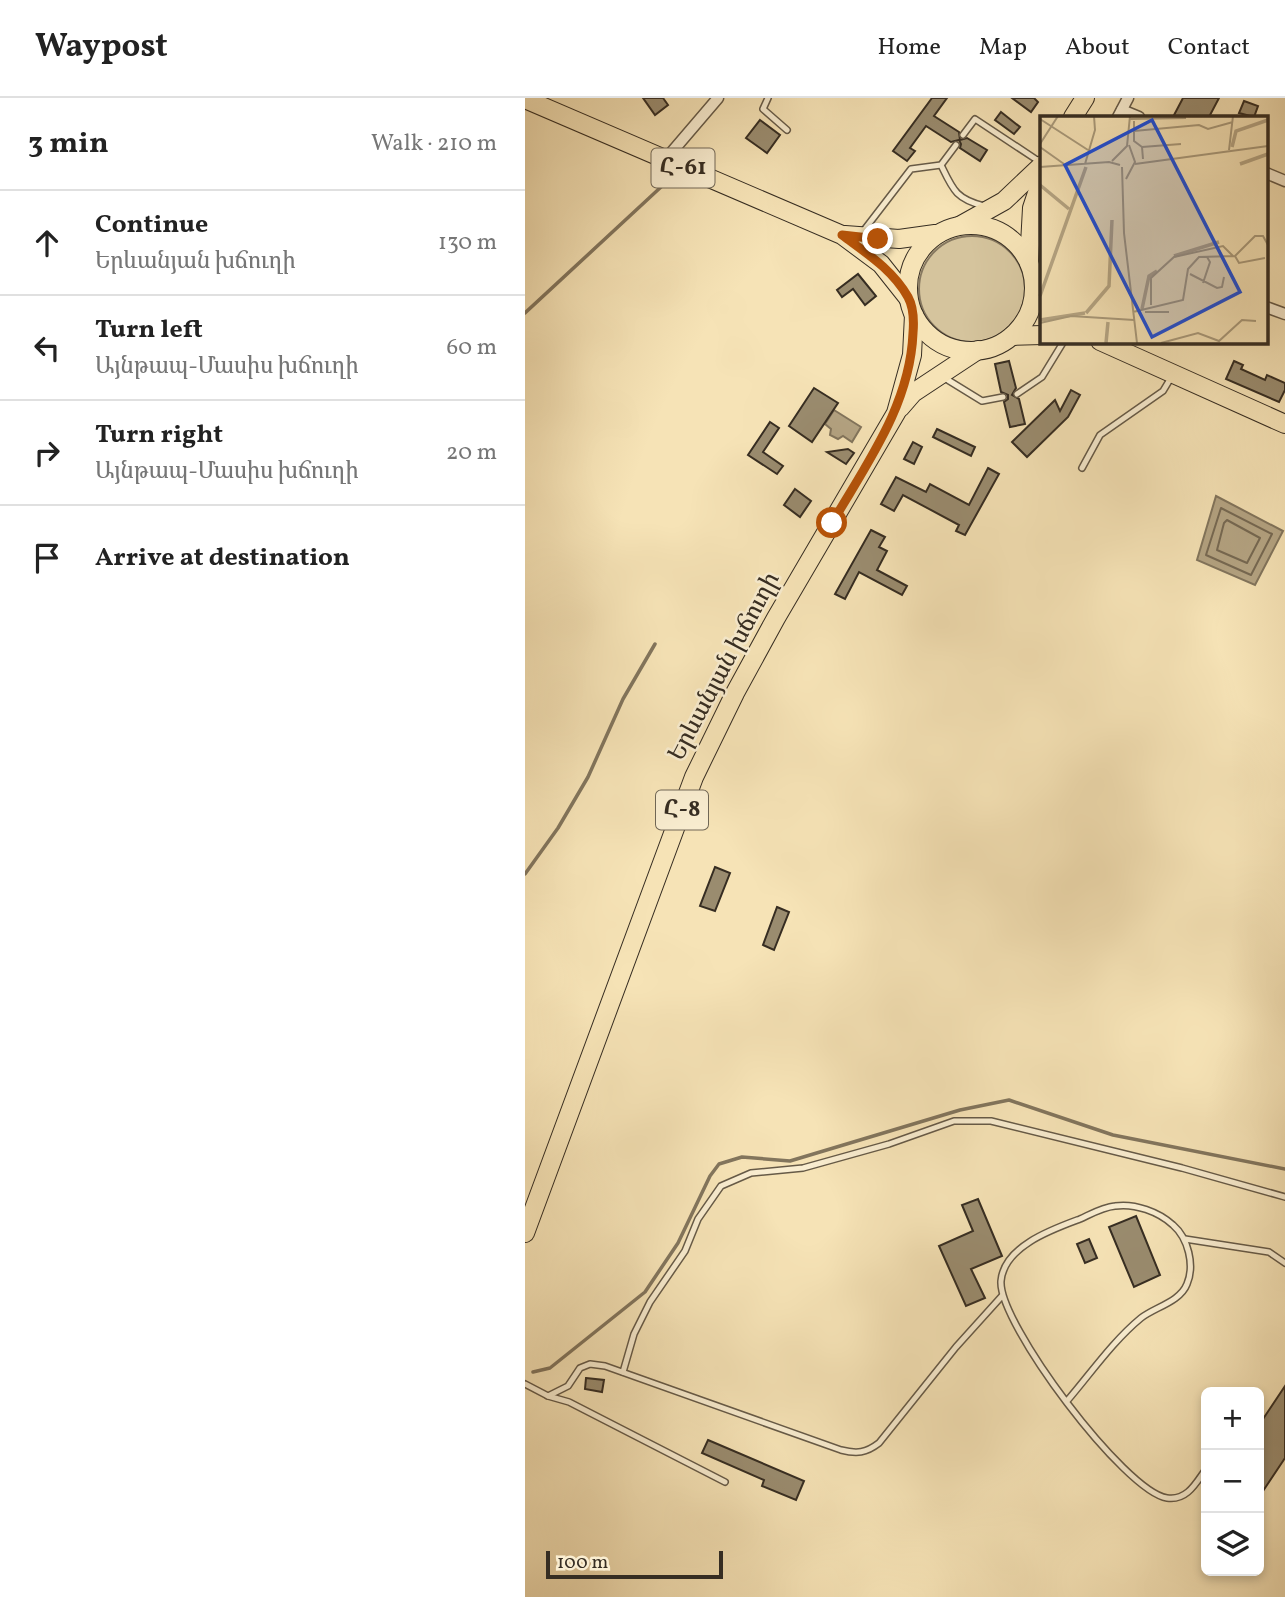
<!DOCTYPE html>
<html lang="en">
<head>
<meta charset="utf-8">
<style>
  :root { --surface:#fff; --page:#f2f2f2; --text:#222; --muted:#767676; --line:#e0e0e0 }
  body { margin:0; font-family:Vollkorn,"Noto Serif Armenian",serif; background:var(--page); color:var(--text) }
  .controls { position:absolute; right:21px; bottom:21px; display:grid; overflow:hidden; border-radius:10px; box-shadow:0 4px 10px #0003 }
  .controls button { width:63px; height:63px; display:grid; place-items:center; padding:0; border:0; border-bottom:2px solid var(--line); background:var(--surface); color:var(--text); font:35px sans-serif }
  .scale { position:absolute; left:21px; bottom:18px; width:177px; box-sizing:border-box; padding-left:7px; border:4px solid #362d22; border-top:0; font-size:19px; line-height:24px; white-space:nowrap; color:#362d22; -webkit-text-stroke:5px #f9edd0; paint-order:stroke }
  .stop { position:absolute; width:21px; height:21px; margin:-16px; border:5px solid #b45309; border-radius:50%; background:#fff }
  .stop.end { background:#b45309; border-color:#fff; box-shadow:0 2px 7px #0008 }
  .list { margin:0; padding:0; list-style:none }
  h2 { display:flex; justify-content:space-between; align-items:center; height:91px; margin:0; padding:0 28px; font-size:30px }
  h2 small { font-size:23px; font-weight:400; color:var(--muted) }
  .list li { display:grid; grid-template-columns:46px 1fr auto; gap:21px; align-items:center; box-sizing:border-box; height:105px; padding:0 28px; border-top:2px solid var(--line) }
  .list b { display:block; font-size:26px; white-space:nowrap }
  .list p { margin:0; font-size:23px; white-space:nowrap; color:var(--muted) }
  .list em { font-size:23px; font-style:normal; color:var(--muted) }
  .icon { flex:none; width:38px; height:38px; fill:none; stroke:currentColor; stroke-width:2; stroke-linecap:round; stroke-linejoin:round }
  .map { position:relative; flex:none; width:760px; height:1499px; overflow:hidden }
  header { display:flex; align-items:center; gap:42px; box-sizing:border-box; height:98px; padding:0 35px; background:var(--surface); border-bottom:2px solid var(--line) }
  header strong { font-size:33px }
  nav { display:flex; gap:38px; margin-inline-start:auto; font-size:24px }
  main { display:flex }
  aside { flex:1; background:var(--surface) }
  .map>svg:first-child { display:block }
  .green { fill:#d5c49d; stroke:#867860; stroke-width:2 }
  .water { fill:#b5a584; stroke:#82755d; stroke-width:2 }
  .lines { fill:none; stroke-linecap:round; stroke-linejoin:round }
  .shore { stroke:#766953; stroke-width:2 }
  .stream { stroke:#82755d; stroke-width:3.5 }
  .building { fill:#9a8c6f; stroke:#362d22; stroke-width:2 }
  .lane-casing { stroke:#665a47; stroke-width:8 }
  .street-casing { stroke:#665a47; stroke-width:13 }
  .primary-casing { stroke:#362d22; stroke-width:20 }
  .lane { stroke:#f9edd0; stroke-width:5 }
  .street { stroke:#f9edd0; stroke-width:10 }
  .primary { stroke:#f6e3b6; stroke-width:18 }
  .route { stroke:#b45309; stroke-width:9 }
  .labels { text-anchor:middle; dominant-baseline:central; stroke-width:5; stroke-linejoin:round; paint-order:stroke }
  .shield { fill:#f9edd0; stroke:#706756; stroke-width:2 }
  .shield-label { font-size:23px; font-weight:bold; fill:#362d22 }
  .street-label { font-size:24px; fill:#362d22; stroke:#f9edd0 }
  .inset-river { fill:none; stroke:#b5a584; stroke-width:3.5 }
  .inset-road { fill:none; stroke:#a99a7b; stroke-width:2 }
  .view { fill:#1d4ed8; fill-opacity:0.15; stroke:#1d4ed8; stroke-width:3.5 }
  .inset-edge { fill:none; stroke:#362d22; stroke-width:3.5 }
</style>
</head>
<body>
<header>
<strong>Waypost</strong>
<nav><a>Home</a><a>Map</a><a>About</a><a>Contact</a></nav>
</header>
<main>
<aside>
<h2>3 min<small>Walk · 210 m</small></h2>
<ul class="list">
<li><svg class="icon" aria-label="ahead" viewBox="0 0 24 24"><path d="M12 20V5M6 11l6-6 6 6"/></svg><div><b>Continue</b><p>Երևանյան խճուղի</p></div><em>130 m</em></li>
<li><svg class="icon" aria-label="left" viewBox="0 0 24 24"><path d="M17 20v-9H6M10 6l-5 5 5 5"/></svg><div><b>Turn left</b><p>Այնթապ-Մասիս խճուղի</p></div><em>60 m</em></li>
<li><svg class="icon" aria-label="right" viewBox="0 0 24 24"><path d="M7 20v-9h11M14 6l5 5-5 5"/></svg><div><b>Turn right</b><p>Այնթապ-Մասիս խճուղի</p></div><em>20 m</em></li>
<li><svg class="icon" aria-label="arrive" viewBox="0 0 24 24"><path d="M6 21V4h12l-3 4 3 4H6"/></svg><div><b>Arrive at destination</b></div></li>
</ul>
</aside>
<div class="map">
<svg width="760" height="1499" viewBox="0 0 760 1499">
  <rect width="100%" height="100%" fill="#f6e3b6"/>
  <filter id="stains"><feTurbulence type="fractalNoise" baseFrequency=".00286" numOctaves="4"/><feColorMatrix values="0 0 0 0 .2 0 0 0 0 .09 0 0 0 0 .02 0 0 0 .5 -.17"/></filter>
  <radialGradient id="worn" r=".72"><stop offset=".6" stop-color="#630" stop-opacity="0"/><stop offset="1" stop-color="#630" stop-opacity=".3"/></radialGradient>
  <circle class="green" cx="447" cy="191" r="53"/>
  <g class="water">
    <polygon points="309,312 336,329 327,344 318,338 313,341 305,337 306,331 300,326"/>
    <polygon points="691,398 758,433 730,487 672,462"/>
  </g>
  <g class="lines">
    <g class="shore">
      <polygon points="696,410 747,436 726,477 681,457"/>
      <polygon points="702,422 735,440 722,465 692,452 699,425"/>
    </g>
    <g class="stream">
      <polyline points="0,215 136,89"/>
      <polyline points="0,776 33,730 63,679 98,601 130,546"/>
      <polyline points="8,1274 25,1270 120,1194 153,1145 185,1078 194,1066 217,1059 265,1063 435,1012 484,1002 588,1037 760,1071"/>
    </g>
  </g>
  <g class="building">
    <polygon points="118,0 138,0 143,7 130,17"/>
    <polygon points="407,0 422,0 409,18 434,34 435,42 442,40 462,52 455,63 435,50 436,46 434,42 426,44 401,28 385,50 390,53 382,63 368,53"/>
    <polygon points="487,0 509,0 513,4 506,14"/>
    <polygon points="658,0 694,0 684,19 648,19"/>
    <polygon points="719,3 733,8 729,19 714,15"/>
    <polygon points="476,14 495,29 489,36 470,22"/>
    <polygon points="235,22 255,37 242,55 221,40"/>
    <polygon points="333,176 351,198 340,207 328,191 317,199 312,192"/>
    <polygon points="484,263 491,290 487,297 494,301 500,326 485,329 479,304 483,301 483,297 476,294 470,266"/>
    <polygon points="709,263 718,267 716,271 740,282 742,277 760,285 760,292 754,304 701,281"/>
    <polygon points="289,290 313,305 287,344 264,328"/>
    <polygon points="546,292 555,297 543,319 502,359 487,344 530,302 535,313"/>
    <polygon points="245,324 254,330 238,354 258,368 252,376 223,357"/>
    <polygon points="412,331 450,349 446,358 408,339"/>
    <polygon points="388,344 397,349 389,366 379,361"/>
    <polygon points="323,351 329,355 321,366 302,354"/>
    <polygon points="463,370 474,376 440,437 431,433 434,427 378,397 369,413 356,406 371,379 401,394 405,386 444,407"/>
    <polygon points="270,391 286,403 275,419 259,407"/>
    <polygon points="346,432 360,439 354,449 362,453 352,472 382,488 377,497 334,474 320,501 310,496"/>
    <polygon points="190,769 205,775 190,813 175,808"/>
    <polygon points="252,809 264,814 249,852 238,847"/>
    <polygon points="453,1101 477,1158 446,1171 460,1200 441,1208 414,1148 448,1133 437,1107"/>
    <polygon points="611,1118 635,1177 609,1189 584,1129"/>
    <polygon points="564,1141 572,1160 560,1165 552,1146"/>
    <polygon points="61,1280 79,1282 77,1294 60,1291"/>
    <polygon points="760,1288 760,1360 734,1399 734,1327"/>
    <polygon points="183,1342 279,1383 271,1402 237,1388 239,1382 177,1355"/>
  </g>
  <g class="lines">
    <g class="lane-casing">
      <g id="lane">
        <polyline points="243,0 238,11 262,32"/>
        <polyline points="438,37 450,21 512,62 517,62"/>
        <path d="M416,67C428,92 431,101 459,108"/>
        <polyline points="336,136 386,71 416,67 431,47"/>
        <polyline points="418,279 457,303 478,299"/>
        <polyline points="492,296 517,279 539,243"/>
        <polyline points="557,370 575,337 638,293 647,278"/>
        <polyline points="660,1141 744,1154 760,1165"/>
        <polyline points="98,1274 109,1236 125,1204 160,1153 173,1121 196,1088 226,1075 278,1070 364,1046 429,1023 466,1023 657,1070 760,1099"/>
        <path d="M0,1286L23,1298L43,1288L55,1270L65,1266L80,1268L316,1352C332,1356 341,1355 354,1345L431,1249L477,1198"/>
        <polyline points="23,1298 44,1304 200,1384"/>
        <path d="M542,1303C566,1275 588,1243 616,1220C630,1209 655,1204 662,1186C670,1167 663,1140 648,1127C634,1114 610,1105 590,1108C578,1109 566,1116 555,1121C528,1131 479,1148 476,1183C473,1225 600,1394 642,1400C662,1403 671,1385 681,1371"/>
      </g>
    </g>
    <g class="street-casing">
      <g id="street">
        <polyline points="597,12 614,19"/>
        <polyline points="593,19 603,0"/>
        <polyline points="140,62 193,0"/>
        <polyline points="741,75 760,83"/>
        <polyline points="741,209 760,216"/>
      </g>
    </g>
    <g class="primary-casing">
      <g id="primary">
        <polyline points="0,1 317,137 356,166 383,200"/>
        <polyline points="548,19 560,0"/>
        <polyline points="436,127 479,103 517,67"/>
        <circle cx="446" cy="190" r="63"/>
        <polyline points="320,137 374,141 410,136"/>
        <polyline points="504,165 507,110 517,80"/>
        <polyline points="487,238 517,237"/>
        <polyline points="575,243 760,326"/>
        <polyline points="375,310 388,295 453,252"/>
        <polyline points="0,1135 169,679 210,595 251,520 371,315 387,257 389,217"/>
      </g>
    </g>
    <use href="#lane" class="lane"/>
    <use href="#street" class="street"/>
    <use href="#primary" class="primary"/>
  </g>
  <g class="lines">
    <path class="route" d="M307,425C342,365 385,307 388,235C389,223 389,210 383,199C367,171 341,155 317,137L353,141"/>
  </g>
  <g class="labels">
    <g class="shield">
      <rect x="126.5" y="50.5" width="63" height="39" rx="5"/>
      <rect x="131" y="692.5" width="52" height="39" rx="5"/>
    </g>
    <g class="shield-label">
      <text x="158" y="70">Հ-61</text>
      <text x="157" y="712">Հ-8</text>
    </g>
    <g class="street-label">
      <text transform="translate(200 569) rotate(-62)">Երևանյան խճուղի</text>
    </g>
  </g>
  <g transform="translate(515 18)">
    <rect width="228" height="228" fill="#f6e3b6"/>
    <path class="inset-river" d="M192,31L196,15L228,4M200,48L228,38M0,69L29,93M134,140L179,126M0,180L46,51M102,193L109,160L117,155M46,197L69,170L72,104M0,204L45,197M66,227L68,206"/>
    <path class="inset-road" d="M64,0H90M0,3L48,34M90,3L146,2M94,5V25L102,31L103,43M94,15L159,9L168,13L193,6M0,28L18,0M0,31L24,48M102,31L141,28M189,34L193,0M72,45L87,30L90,0M45,48L55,14L54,0M95,48L228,30M0,51L69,46L80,49M82,51L84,117L97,227M86,63L95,46L89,29M195,140L215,120H223L228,129M150,158L177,172L182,171L184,161M163,167L170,146L167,141M111,189V162L134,141L183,130L193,140M93,196L143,184L148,153L159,141L195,140L199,147L225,142M105,196H129M0,207L31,200L94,204M121,227L158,217L179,225L202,204L216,205"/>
    <path class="view" d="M112,4L200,176L112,221L25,49Z"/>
    <rect width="228" height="228" class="inset-edge"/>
  </g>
  <rect width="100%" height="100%" filter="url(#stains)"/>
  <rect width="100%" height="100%" fill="url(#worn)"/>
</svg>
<div class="controls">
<button>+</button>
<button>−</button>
<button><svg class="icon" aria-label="layers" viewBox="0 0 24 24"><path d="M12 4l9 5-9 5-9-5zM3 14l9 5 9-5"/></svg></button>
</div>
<div class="scale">100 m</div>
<div class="stop" style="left:307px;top:425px"></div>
<div class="stop end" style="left:353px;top:141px"></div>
</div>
</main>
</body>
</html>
